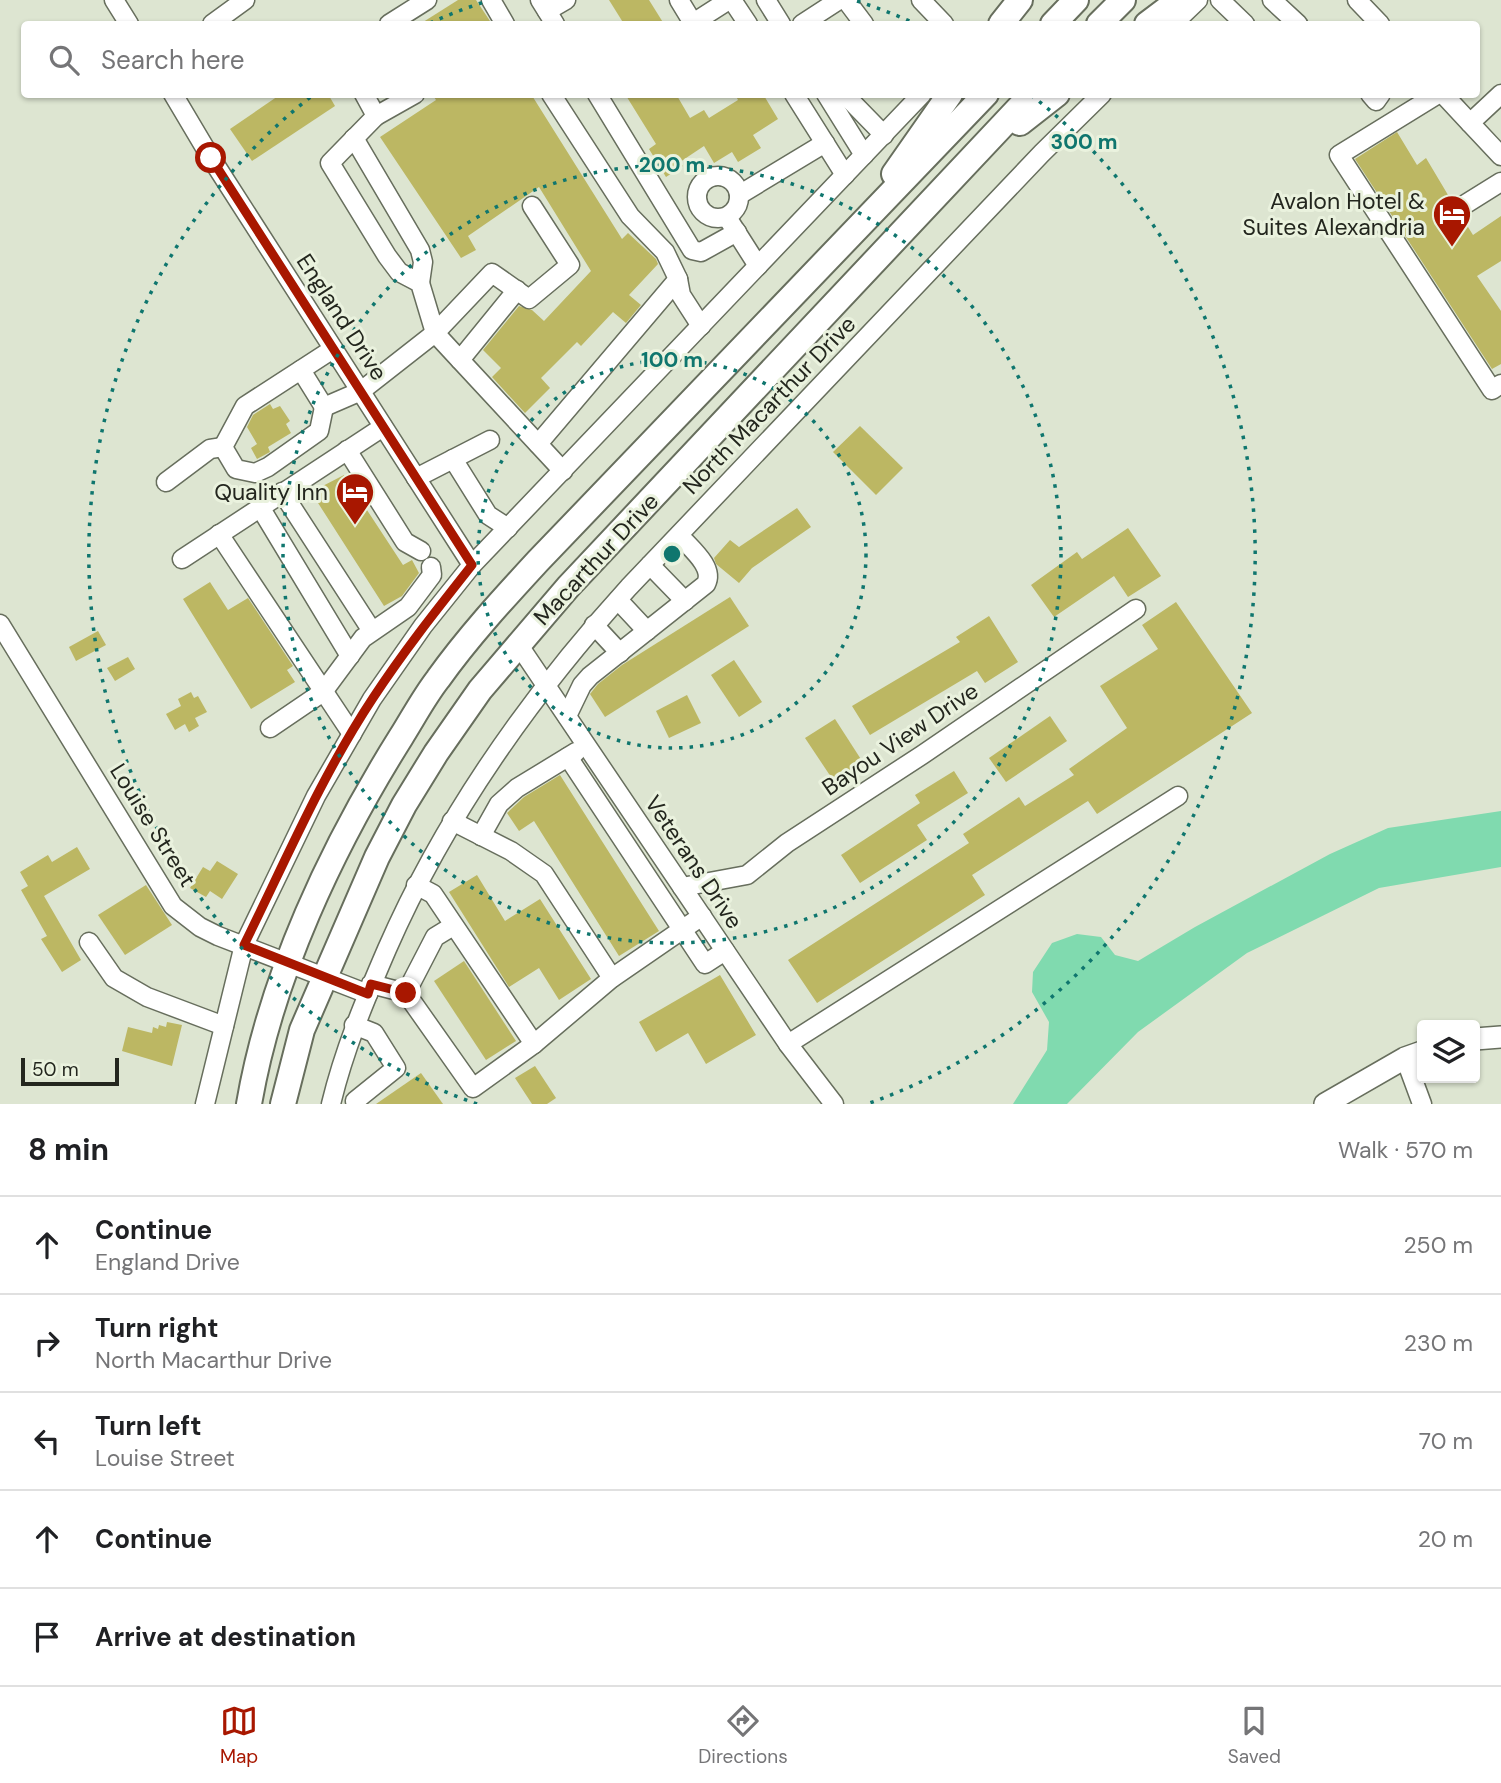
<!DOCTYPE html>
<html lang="en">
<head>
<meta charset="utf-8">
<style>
  :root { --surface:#fff; --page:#f6f6f6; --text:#202124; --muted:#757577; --line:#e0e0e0; --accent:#a81700 }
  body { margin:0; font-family:"DM Sans",sans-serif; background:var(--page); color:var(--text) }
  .controls { position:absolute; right:21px; bottom:21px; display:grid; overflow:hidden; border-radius:7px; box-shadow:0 2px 5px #0004 }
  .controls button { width:63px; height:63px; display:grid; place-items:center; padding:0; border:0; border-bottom:2px solid var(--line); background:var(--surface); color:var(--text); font:35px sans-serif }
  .scale { position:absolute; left:21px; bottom:18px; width:98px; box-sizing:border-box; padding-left:7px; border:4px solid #23261e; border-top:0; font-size:19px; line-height:24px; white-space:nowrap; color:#23261e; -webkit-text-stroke:5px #eaf2de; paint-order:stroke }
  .stop { position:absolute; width:21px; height:21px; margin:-16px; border:5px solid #a81700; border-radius:50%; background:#fff }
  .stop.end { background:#a81700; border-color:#fff; box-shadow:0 2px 7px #0008 }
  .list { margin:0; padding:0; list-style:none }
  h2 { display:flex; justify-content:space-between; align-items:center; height:91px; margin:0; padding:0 28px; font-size:30px }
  h2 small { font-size:23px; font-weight:400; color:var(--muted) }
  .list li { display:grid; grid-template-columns:46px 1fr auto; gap:21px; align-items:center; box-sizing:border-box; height:98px; padding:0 28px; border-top:2px solid var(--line) }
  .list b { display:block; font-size:26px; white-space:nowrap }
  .list p { margin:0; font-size:23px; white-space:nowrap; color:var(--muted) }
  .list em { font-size:23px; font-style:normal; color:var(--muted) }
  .icon { flex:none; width:38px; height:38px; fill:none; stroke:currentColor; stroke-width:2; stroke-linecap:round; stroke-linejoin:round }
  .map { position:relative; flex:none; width:1501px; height:1104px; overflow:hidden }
  .search { position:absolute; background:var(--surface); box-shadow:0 2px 5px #0004; left:21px; right:21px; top:21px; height:77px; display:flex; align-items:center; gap:18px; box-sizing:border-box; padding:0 24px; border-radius:7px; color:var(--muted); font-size:26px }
  .sheet { height:581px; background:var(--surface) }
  nav { display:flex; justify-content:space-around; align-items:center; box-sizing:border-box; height:98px; border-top:2px solid var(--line); background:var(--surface); font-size:19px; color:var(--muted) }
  nav a { display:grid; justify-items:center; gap:4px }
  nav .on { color:var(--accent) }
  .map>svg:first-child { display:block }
  .water { fill:#80daaf }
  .building { fill:#bcb763 }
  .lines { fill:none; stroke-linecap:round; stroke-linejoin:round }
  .minor-casing { stroke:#676e5d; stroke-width:21 }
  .major-casing { stroke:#676e5d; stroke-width:24 }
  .highway-casing { stroke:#676e5d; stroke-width:28 }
  .minor { stroke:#fff; stroke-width:18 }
  .major { stroke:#fff; stroke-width:21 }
  .highway { stroke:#fff; stroke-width:24 }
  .route { stroke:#a81700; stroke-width:9 }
  .ring { fill:none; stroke:#0f766e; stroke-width:3.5; stroke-dasharray:3.5 7 }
  .labels { text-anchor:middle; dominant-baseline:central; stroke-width:6; stroke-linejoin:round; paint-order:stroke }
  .poi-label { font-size:23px; fill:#23261e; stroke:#eaf2de; text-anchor:end }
  .street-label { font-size:23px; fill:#23261e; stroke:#eaf2de }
  .centre { fill:#0f766e; stroke:#eaf2de; stroke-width:3.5 }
  .ring-label { font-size:21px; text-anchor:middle; font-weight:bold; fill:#0f766e; stroke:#eaf2de; stroke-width:6; stroke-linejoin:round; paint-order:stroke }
</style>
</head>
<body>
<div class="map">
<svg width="1501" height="1104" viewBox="0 0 1501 1104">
  <rect width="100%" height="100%" fill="#dde5d1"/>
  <polygon class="water" points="1501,811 1501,867 1379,888 1247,953 1138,1032 1067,1104 1013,1104 1047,1050 1049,1022 1032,992 1033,972 1052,943 1077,934 1101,937 1115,955 1138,961 1195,927 1330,854 1388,828"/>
  <g class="building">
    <polygon points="458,0 476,0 492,24 420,24"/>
    <polygon points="609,0 649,0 664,24 624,24"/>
    <polygon points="281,94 328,94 335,106 252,161 230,129"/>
    <polygon points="432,94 531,94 622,239 628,233 656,259 658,264 629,295 641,305 626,323 613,312 581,346 577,342 541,378 550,388 525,413 492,377 501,368 483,350 519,306 532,310 544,321 591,271 539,187 468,236 476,250 461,258 380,137 436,100"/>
    <polygon points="625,94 676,94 690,118 704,110 709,118 738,100 735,94 763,94 778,119 753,135 761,148 738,162 732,152 714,163 704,146 680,162 683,166 666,177 649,149 656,144"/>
    <polygon points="1397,132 1417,165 1426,158 1451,200 1445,210 1450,220 1457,221 1463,219 1473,235 1501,216 1501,261 1477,276 1501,311 1501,364 1492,369 1355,159"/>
    <polygon points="270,404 273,409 280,406 290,421 286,424 291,433 268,447 270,452 257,459 251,448 257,444 247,427 253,415"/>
    <polygon points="860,426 903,468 876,495 833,452"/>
    <polygon points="344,475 403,565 412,560 419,573 402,596 384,606 311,492"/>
    <polygon points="797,508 811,527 752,568 739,583 716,564 714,558 730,540 739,547"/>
    <polygon points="1128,528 1161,576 1128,597 1114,576 1054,617 1031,585 1077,552 1082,559"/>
    <polygon points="210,582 228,610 248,598 293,666 287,670 295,682 251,709 183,599"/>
    <polygon points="730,597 749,626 605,717 590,694 598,684 622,665"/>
    <polygon points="1176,602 1252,713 1097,814 1088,801 972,875 985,895 817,1003 788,960 969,843 963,834 1019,797 1025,806 1074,775 1069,769 1127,728 1100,686 1158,649 1142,625"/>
    <polygon points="989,616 1018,662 985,683 977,671 870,735 852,706 960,642 956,637"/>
    <polygon points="98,631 106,645 76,661 69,647"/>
    <polygon points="128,657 135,669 115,681 107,668"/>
    <polygon points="734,660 762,702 739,717 711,675"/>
    <polygon points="191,692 194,698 198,696 207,712 195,718 199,726 189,732 185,724 175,730 166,714 181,706 178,699"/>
    <polygon points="687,695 701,723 669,738 656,711"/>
    <polygon points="1050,716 1067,741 1006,782 989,758"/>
    <polygon points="835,719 864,764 835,783 805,738"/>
    <polygon points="954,771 968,793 917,825 927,840 860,883 841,855 920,803 915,795"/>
    <polygon points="560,775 659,931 619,956 534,821 519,831 507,813 524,797"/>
    <polygon points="77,847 90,869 44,896 81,960 62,972 41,939 47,936 21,890 28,886 20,872 48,855 52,862"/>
    <polygon points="217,861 238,874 222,899 210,891 206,897 190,888 203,867 210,871"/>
    <polygon points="477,875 505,921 540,899 591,979 559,1000 539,968 509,987 449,892"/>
    <polygon points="146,885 172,925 125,955 98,915"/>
    <polygon points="464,961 516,1041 486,1060 434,981"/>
    <polygon points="720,975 756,1035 706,1064 688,1033 656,1052 639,1022"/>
    <polygon points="167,1022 182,1025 172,1066 122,1051 128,1027 152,1033 153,1027 158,1029 159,1025 166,1027"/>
    <polygon points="535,1066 556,1098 547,1104 532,1104 515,1078"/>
    <polygon points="421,1073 443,1104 376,1104"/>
  </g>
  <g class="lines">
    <g class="minor-casing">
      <g id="minor">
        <polyline points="114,0 129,24"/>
        <polyline points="491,0 505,24"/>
        <polyline points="540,0 555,24"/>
        <polyline points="679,0 693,23 729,0"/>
        <polyline points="732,0 748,24"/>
        <polyline points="766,0 781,24"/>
        <polyline points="846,0 864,24"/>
        <polyline points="921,0 944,24"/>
        <polyline points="1220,0 1245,24"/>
        <polyline points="1272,0 1298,24"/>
        <polyline points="1357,0 1380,24"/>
        <polyline points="547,11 566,0"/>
        <polyline points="212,24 245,0"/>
        <polyline points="389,24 427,0"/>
        <polyline points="802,24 839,0"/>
        <polyline points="1173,24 1198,0"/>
        <polyline points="173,94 211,158 472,565"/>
        <polyline points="364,94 376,116 330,163 387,256 399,272 420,283 435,333 460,360 517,290"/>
        <polyline points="597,94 692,250 701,252 737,232"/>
        <polyline points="794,94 845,175"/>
        <polyline points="826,94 864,155"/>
        <polyline points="844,94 884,135"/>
        <polyline points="1370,94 1376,101 1381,94"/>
        <polyline points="1438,94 1339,155 1492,390 1501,384"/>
        <polyline points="1443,94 1470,123"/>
        <polyline points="1501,94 1470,123 1501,156"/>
        <polyline points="376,116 415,94"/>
        <polyline points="354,138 420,250 423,262 420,283"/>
        <circle cx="718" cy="197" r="21"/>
        <polyline points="739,195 825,143"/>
        <polyline points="1456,210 1501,182"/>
        <polyline points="730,222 758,266"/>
        <polyline points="678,279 681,295 701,326"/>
        <polyline points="460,360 563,471"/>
        <polyline points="301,370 324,407 361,391 435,333 492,273 529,299 570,265 532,206"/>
        <polyline points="324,407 319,431 268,467 255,473 236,469 223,447 245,406 333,349"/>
        <polyline points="538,444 678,279 665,252 630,216 551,94"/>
        <polyline points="347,450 405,542 421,551"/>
        <polyline points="453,459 488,515 508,528"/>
        <polyline points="416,478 490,440"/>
        <polyline points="166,482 210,449 223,447"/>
        <polyline points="282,492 372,631"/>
        <polyline points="260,507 350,656"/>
        <polyline points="219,534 352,734"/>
        <polyline points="182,559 383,427"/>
        <polyline points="650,565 685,601"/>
        <polyline points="618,600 647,631"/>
        <polyline points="0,624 173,906 200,927 218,936 368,994"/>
        <polyline points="594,625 620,653"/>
        <polyline points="518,644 788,1044 834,1104"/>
        <path d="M567,716L582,685L590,676L706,584C715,567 690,548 679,535"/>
        <polyline points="270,728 323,692 363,638 408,607 432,575 431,567"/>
        <polyline points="568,757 705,964 725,951"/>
        <polyline points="452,821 511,851 544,874 612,978"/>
        <polyline points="481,836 499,804 517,788 576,752"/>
        <polyline points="416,885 433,894 534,1044"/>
        <polyline points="682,887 747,875 787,843 922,755 1136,609"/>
        <polyline points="89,942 114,978 147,997 224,1026"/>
        <polyline points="371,984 406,993 473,1088 534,1044 612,978 702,916"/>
        <polyline points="406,993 435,937 453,926"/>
        <polyline points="354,1025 374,1033 396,1068 355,1101"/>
        <polyline points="788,1044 1178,796"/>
        <polyline points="1405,1058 1422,1104"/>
        <polyline points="205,1104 244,945 316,796 372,699 423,626 472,565 922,94"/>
        <path d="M331,1104C344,1050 365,1000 387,949C446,814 530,696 629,587L1042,153L1102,94"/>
      </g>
    </g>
    <g class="major-casing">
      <g id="major">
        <polyline points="1475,1039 1501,1037"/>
        <polyline points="1325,1104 1405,1058 1422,1052"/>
      </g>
    </g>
    <g class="highway-casing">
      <g id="highway">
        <polyline points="1001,24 1020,0"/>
        <polyline points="1053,24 1076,0"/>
        <polyline points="1099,24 1123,0"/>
        <polyline points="1147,24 1179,0"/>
        <polyline points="1020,123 1057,94"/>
        <polyline points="894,174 950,94"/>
        <path d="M249,1104C271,976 332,847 401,737C413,718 424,697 438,679C468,637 503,599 538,561L986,94"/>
        <polyline points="283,1104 302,1030 377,857 404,805 436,753 480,690 568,587 1032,94"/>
      </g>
    </g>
    <use href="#minor" class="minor"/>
    <use href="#major" class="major"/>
    <use href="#highway" class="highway"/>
  </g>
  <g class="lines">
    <path class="route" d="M211,158L472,565C438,608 403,652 373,698C322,775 285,862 244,945L368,994L371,984L406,993"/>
  </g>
  <g class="ring">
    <circle cx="672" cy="554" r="194"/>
    <circle cx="672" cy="554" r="389"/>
    <path d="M477 1104A583 583 0 0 1 313 95M430 23A583 583 0 0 1 487 1M857 1A583 583 0 0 1 914 23M1031 95A583 583 0 0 1 867 1104"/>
  </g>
  <defs>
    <g id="hotel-pin" transform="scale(2.0125)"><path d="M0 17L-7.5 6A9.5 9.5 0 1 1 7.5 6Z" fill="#a81700" stroke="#eaf2de"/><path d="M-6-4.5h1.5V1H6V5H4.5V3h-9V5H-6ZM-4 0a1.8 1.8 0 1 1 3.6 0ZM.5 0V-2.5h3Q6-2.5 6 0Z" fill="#fff"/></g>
  </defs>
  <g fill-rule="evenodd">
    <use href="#hotel-pin" x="1452" y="214"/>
    <use href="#hotel-pin" x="355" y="492"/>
  </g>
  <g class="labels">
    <g class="poi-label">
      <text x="1425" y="201">Avalon Hotel &amp;<tspan x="1425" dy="26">Suites Alexandria</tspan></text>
      <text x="328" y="492">Quality Inn</text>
    </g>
    <g class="street-label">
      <text transform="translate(342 317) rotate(57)">England Drive</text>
      <text transform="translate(769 405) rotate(-46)">North Macarthur Drive</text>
      <text transform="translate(596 559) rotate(-47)">Macarthur Drive</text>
      <text transform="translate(900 739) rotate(-34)">Bayou View Drive</text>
      <text transform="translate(153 825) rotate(58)">Louise Street</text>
      <text transform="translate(694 862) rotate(56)">Veterans Drive</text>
    </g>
  </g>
  <circle cx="672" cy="554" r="10" class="centre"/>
  <g class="ring-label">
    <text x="1084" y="149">300 m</text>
    <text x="672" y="172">200 m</text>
    <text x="672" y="367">100 m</text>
  </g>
</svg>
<div class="controls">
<button><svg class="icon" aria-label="layers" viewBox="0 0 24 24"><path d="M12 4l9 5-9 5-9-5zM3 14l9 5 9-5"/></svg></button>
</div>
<div class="scale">50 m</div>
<div class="stop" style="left:211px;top:158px"></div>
<div class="stop end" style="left:406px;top:993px"></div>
<div class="search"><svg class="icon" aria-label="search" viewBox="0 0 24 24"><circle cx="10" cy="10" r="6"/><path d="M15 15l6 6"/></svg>Search here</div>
</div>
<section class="sheet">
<h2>8 min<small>Walk · 570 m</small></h2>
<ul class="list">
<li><svg class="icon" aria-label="ahead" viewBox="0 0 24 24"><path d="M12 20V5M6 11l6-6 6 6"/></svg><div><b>Continue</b><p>England Drive</p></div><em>250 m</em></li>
<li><svg class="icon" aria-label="right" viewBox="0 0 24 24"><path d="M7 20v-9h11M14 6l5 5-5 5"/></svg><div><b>Turn right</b><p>North Macarthur Drive</p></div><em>230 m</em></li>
<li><svg class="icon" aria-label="left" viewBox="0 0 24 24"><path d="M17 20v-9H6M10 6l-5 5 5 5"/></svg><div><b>Turn left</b><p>Louise Street</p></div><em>70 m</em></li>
<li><svg class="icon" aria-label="ahead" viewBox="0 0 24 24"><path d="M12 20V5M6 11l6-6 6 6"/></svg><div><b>Continue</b></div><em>20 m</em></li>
<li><svg class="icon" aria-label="arrive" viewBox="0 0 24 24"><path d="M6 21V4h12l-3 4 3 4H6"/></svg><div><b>Arrive at destination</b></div></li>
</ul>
</section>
<nav>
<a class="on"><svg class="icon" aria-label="map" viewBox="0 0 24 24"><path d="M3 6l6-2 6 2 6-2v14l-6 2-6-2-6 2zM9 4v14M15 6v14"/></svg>Map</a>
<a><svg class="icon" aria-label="directions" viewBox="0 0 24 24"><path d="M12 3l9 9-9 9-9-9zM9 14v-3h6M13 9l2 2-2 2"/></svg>Directions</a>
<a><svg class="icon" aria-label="saved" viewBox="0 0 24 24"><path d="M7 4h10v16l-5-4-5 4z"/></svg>Saved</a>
</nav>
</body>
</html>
